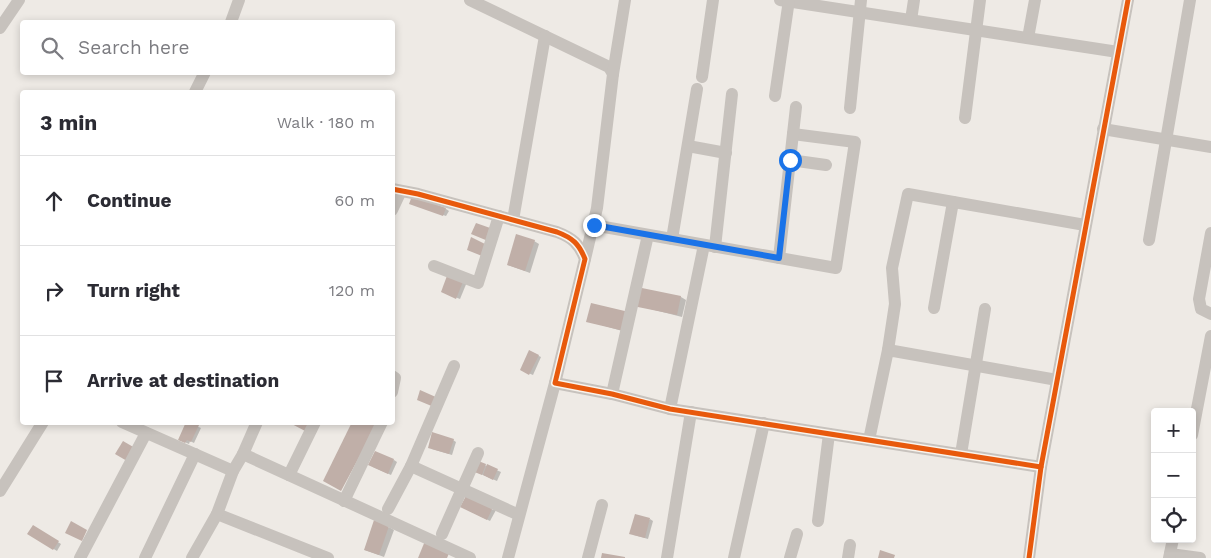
<!DOCTYPE html>
<html lang="en">
<head>
<meta charset="utf-8">
<style>
  :root { --surface:#fff; --page:#f7f7f7; --text:#2b2b33; --muted:#7c7c81; --line:#e1e1e2 }
  body { margin:0; font-family:"Work Sans",sans-serif; background:var(--page); color:var(--text) }
  .controls { position:absolute; right:15px; bottom:15px; display:grid; overflow:hidden; border-radius:5px; box-shadow:0 2px 8px #0003 }
  .controls button { width:45px; height:45px; display:grid; place-items:center; padding:0; border:0; border-bottom:1px solid var(--line); background:var(--surface); color:var(--text); font:25px sans-serif }
  .stop { position:absolute; width:15px; height:15px; margin:-11px; border:4px solid #1a73e8; border-radius:50%; background:#fff }
  .stop.end { background:#1a73e8; border-color:#fff; box-shadow:0 1px 5px #0008 }
  .list { margin:0; padding:0; list-style:none }
  h2 { display:flex; justify-content:space-between; align-items:center; height:65px; margin:0; padding:0 20px; font-size:21px }
  h2 small { font-size:16px; font-weight:400; color:var(--muted) }
  .list li { display:grid; grid-template-columns:32px 1fr auto; gap:15px; align-items:center; box-sizing:border-box; height:90px; padding:0 20px; border-top:1px solid var(--line) }
  .list b { display:block; font-size:19px; white-space:nowrap }
  .list em { font-size:16px; font-style:normal; color:var(--muted) }
  .icon { flex:none; width:28px; height:28px; fill:none; stroke:currentColor; stroke-width:2; stroke-linecap:round; stroke-linejoin:round }
  .map { position:relative; flex:none; width:1211px; height:558px; overflow:hidden }
  .search { position:absolute; background:var(--surface); box-shadow:0 2px 8px #0003; left:20px; top:20px; width:375px; height:55px; display:flex; align-items:center; gap:12px; box-sizing:border-box; padding:0 18px; border-radius:5px; color:var(--muted); font-size:19px }
  .panel { position:absolute; background:var(--surface); box-shadow:0 2px 8px #0003; left:20px; top:90px; width:375px; height:335px; border-radius:5px }
  .map>svg:first-child { display:block }
  .shadow { fill:#0003 }
  .building { fill:#c0afa8 }
  .lines { fill:none; stroke-linecap:round; stroke-linejoin:round }
  .minor { stroke:#c7c2bd; stroke-width:12 }
  .cycleway-casing { stroke:#f9f4ed; stroke-width:8 }
  .cycleway { stroke:#e8590c; stroke-width:5 }
  .route { stroke:#1a73e8; stroke-width:6 }
</style>
</head>
<body>
<div class="map">
<svg width="1211" height="558" viewBox="0 0 1211 558">
  <rect width="100%" height="100%" fill="#eeeae5"/>
  <g class="shadow">
    <polygon points="414,205 446,209 449,211 446,216"/>
    <polygon points="534,241 539,244 530,273 508,265"/>
    <polygon points="449,275 467,282 460,299 445,293"/>
    <polygon points="681,297 686,300 682,317 635,305"/>
    <polygon points="592,304 629,333 588,321"/>
    <polygon points="530,352 541,357 533,375 521,370"/>
    <polygon points="188,422 201,428 194,443 190,441 189,444 180,440"/>
    <polygon points="453,440 456,442 452,455 432,449"/>
    <polygon points="394,460 397,462 391,475 373,467"/>
    <polygon points="477,462 501,472 497,481 476,472"/>
    <polygon points="462,507 496,510 490,521"/>
    <polygon points="650,519 653,521 648,539 634,535"/>
    <polygon points="33,527 61,544 57,551 29,534"/>
    <polygon points="389,527 394,530 384,557 365,550"/>
  </g>
  <g class="building">
    <polygon points="412,196 446,208 443,216 409,204"/>
    <polygon points="476,223 493,229 488,241 471,234"/>
    <polygon points="516,234 535,240 525,271 507,265"/>
    <polygon points="471,237 487,245 482,256 467,250"/>
    <polygon points="448,273 464,279 456,299 441,292"/>
    <polygon points="637,287 681,296 677,315 633,306"/>
    <polygon points="591,303 629,312 624,331 586,322"/>
    <polygon points="529,350 539,355 529,375 520,370"/>
    <polygon points="420,390 438,398 434,407 417,400"/>
    <polygon points="186,422 199,425 191,442 187,440 185,443 178,440"/>
    <polygon points="288,422 312,422 307,432"/>
    <polygon points="352,422 378,422 341,491 323,481"/>
    <polygon points="432,432 454,439 449,454 428,448"/>
    <polygon points="123,441 135,448 127,461 115,454"/>
    <polygon points="375,451 394,459 388,474 368,465"/>
    <polygon points="476,460 486,464 482,475 472,471"/>
    <polygon points="487,464 498,469 493,480 483,475"/>
    <polygon points="467,494 493,507 487,520 460,507"/>
    <polygon points="635,514 650,518 645,538 629,534"/>
    <polygon points="374,520 389,526 379,555 364,550"/>
    <polygon points="71,521 87,530 82,541 65,533"/>
    <polygon points="33,525 59,541 53,550 27,534"/>
    <polygon points="425,541 450,551 447,558 418,558"/>
    <polygon points="880,550 895,555 894,558 878,558"/>
    <polygon points="602,553 625,557 625,558 601,558"/>
  </g>
  <g class="lines">
    <g class="minor">
      <polyline points="470,0 609,67 613,74 597,208 585,259"/>
      <polyline points="780,0 1118,52"/>
      <polyline points="911,20 914,0"/>
      <polyline points="231,22 239,0"/>
      <polyline points="0,28 19,0"/>
      <polyline points="1028,38 1035,0"/>
      <polyline points="613,74 625,0"/>
      <polyline points="702,77 713,0"/>
      <polyline points="195,92 205,72"/>
      <polyline points="775,96 789,0"/>
      <polyline points="850,108 861,0"/>
      <polyline points="965,118 980,0"/>
      <polyline points="1103,129 1211,147"/>
      <polyline points="688,146 726,153"/>
      <polyline points="790,160 826,165"/>
      <path d="M392,189L418,194L557,232C573,238 579,244 585,259L555,383L612,394L670,409L1041,467"/>
      <polyline points="392,210 401,191"/>
      <polyline points="513,220 545,36"/>
      <polyline points="593,225 836,268 855,142 793,134"/>
      <polyline points="1211,233 1199,299 1201,309 1211,314"/>
      <polyline points="672,239 697,89"/>
      <polyline points="1149,240 1190,0"/>
      <polyline points="715,247 732,94"/>
      <polyline points="779,258 796,107"/>
      <polyline points="434,266 478,283 499,216"/>
      <polyline points="934,308 953,202"/>
      <polyline points="888,350 895,304 892,268 908,194 1085,225"/>
      <polyline points="392,376 395,378 392,392"/>
      <polyline points="612,394 648,235"/>
      <polyline points="670,409 704,245"/>
      <polyline points="122,422 233,471"/>
      <polyline points="1192,435 1211,336"/>
      <polyline points="869,440 888,350 1057,380"/>
      <polyline points="243,454 257,422"/>
      <polyline points="961,454 985,309"/>
      <polyline points="411,466 519,515"/>
      <polyline points="289,475 315,422"/>
      <polyline points="0,491 43,422"/>
      <polyline points="344,501 382,422"/>
      <polyline points="388,509 411,466 454,366"/>
      <polyline points="217,514 328,558"/>
      <polyline points="818,521 829,434"/>
      <polyline points="442,534 478,453"/>
      <polyline points="1170,554 1200,558"/>
      <polyline points="80,558 146,433"/>
      <polyline points="145,558 195,454"/>
      <polyline points="192,558 217,514 233,471 243,454 470,558"/>
      <polyline points="508,558 555,383"/>
      <polyline points="588,558 602,505"/>
      <polyline points="667,558 691,412"/>
      <polyline points="734,558 764,423"/>
      <polyline points="790,558 797,534"/>
      <polyline points="848,558 850,545"/>
      <polyline points="1029,558 1041,467 1128,0"/>
      <polyline points="1169,558 1173,539"/>
    </g>
    <g class="cycleway-casing">
      <g id="cycleway">
        <path d="M392,189L418,194L557,232C573,238 579,244 585,259L555,383L612,394L670,409L1041,467"/>
        <polyline points="1029,558 1041,467 1128,0"/>
      </g>
    </g>
    <use href="#cycleway" class="cycleway"/>
  </g>
  <g class="lines">
    <polyline class="route" points="594,225 779,258 790,160"/>
  </g>
</svg>
<div class="controls">
<button>+</button>
<button>−</button>
<button><svg class="icon" aria-label="locate" viewBox="0 0 24 24"><circle cx="12" cy="12" r="6"/><path d="M12 2v4M12 18v4M2 12h4M18 12h4"/></svg></button>
</div>
<div class="stop" style="left:790px;top:160px"></div>
<div class="stop end" style="left:594px;top:225px"></div>
<div class="search"><svg class="icon" aria-label="search" viewBox="0 0 24 24"><circle cx="10" cy="10" r="6"/><path d="M15 15l6 6"/></svg>Search here</div>
<section class="panel">
<h2>3 min<small>Walk · 180 m</small></h2>
<ul class="list">
<li><svg class="icon" aria-label="ahead" viewBox="0 0 24 24"><path d="M12 20V5M6 11l6-6 6 6"/></svg><div><b>Continue</b></div><em>60 m</em></li>
<li><svg class="icon" aria-label="right" viewBox="0 0 24 24"><path d="M7 20v-9h11M14 6l5 5-5 5"/></svg><div><b>Turn right</b></div><em>120 m</em></li>
<li><svg class="icon" aria-label="arrive" viewBox="0 0 24 24"><path d="M6 21V4h12l-3 4 3 4H6"/></svg><div><b>Arrive at destination</b></div></li>
</ul>
</section>
</div>
</body>
</html>
